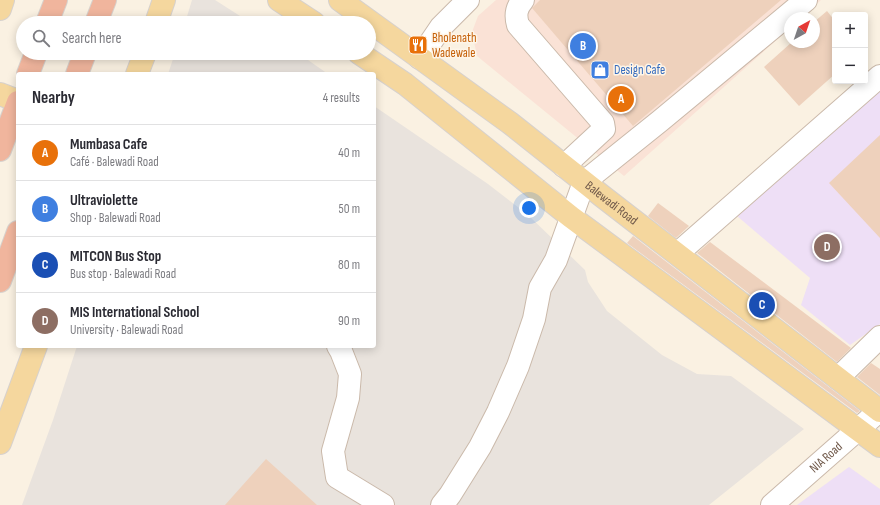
<!DOCTYPE html>
<html lang="en">
<head>
<meta charset="utf-8">
<style>
  :root { --surface:#fff; --page:#f2f2f3; --text:#2b2b33; --muted:#7c7c81; --line:#e1e1e2; --accent:#dc724f }
  body { margin:0; font-family:"Sofia Sans Condensed",sans-serif; background:var(--page); color:var(--text) }
  .controls { position:absolute; right:12px; top:12px; display:grid; overflow:hidden; border-radius:4px; box-shadow:0 2px 10px #0003 }
  .controls button { width:36px; height:36px; display:grid; place-items:center; padding:0; border:0; border-bottom:1px solid var(--line); background:var(--surface); color:var(--text); font:20px sans-serif }
  .compass { position:absolute; left:784px; top:12px; width:36px; height:36px; border-radius:50%; background:var(--surface); box-shadow:0 2px 10px #0003; rotate:40deg }
  .you { position:absolute; left:529px; top:208px; width:14px; height:14px; margin:-10px; border:3px solid #fff; border-radius:50%; background:#1a73e8; box-shadow:0 0 0 6px #1a73e833 }
  .badge { display:grid; place-items:center; width:26px; height:26px; border-radius:50%; background:var(--accent); color:#fff; font-size:13px; font-weight:700 }
  .pin { position:absolute; translate:-50% -50%; border:2px solid #fff; box-shadow:0 1px 4px #0006 }
  .list { margin:0; padding:0; list-style:none }
  h2 { display:flex; justify-content:space-between; align-items:center; height:52px; margin:0; padding:0 16px; font-size:17px }
  h2 small { font-size:13px; font-weight:400; color:var(--muted) }
  .list li { display:grid; grid-template-columns:26px 1fr auto; gap:12px; align-items:center; box-sizing:border-box; height:56px; padding:0 16px; border-top:1px solid var(--line) }
  .list b { display:block; font-size:15px; white-space:nowrap }
  .list p { margin:0; font-size:13px; white-space:nowrap; color:var(--muted) }
  .list em { font-size:13px; font-style:normal; color:var(--muted) }
  .icon { flex:none; width:22px; height:22px; fill:none; stroke:currentColor; stroke-width:2; stroke-linecap:round; stroke-linejoin:round }
  .map { position:relative; flex:none; width:880px; height:505px; overflow:hidden }
  .search { position:absolute; background:var(--surface); box-shadow:0 2px 10px #0003; left:16px; top:16px; width:360px; height:44px; display:flex; align-items:center; gap:10px; box-sizing:border-box; padding:0 14px; border-radius:22px; color:var(--muted); font-size:15px }
  .panel { position:absolute; background:var(--surface); box-shadow:0 2px 10px #0003; left:16px; top:72px; width:360px; height:276px; border-radius:4px }
  .map>svg:first-child { display:block }
  .commercial { fill:#fae2d6 }
  .industrial { fill:#e9e3dd }
  .education { fill:#eedff6 }
  .building { fill:#eed1bc }
  .lines { fill:none; stroke-linecap:round; stroke-linejoin:round }
  .minor-casing { stroke:#cab9aa; stroke-width:24 }
  .major-casing { stroke:#d7d1cc; stroke-width:24 }
  .highway-casing { stroke:#d7d1cc; stroke-width:24 }
  .minor { stroke:#fff; stroke-width:22 }
  .major { stroke:#f5d79e; stroke-width:22 }
  .highway { stroke:#f0b59d; stroke-width:22 }
  .labels { text-anchor:middle; dominant-baseline:central; stroke-width:3; stroke-linejoin:round; paint-order:stroke }
  .food-label { font-size:13px; fill:#c56008; stroke:#fef5e8; text-anchor:start }
  .shop-label { font-size:13px; fill:#366cbe; stroke:#fef5e8; text-anchor:start }
  .street-label { font-size:13px; fill:#70594a; stroke:#fef5e8 }
</style>
</head>
<body>
<div class="map">
<svg width="880" height="505" viewBox="0 0 880 505">
  <rect width="100%" height="100%" fill="#faf1e2"/>
  <polygon class="commercial" points="496,0 821,0 801,18 790,18 790,28 624,176 477,56 472,32 478,16"/>
  <g class="industrial">
    <polygon points="192,0 215,0 251,23 185,23"/>
    <polygon points="175,53 298,53 328,74 168,74"/>
    <polygon points="374,106 488,184 527,214 585,270 588,282 607,311 662,355 697,374 731,376 804,429 709,505 22,505 53,420 77,346 374,346"/>
  </g>
  <g class="education">
    <polygon points="880,88 880,324 850,345 801,305 810,278 737,216"/>
    <polygon points="849,467 880,489 880,505 797,505"/>
  </g>
  <g class="building">
    <polygon points="540,0 781,0 633,126 532,8"/>
    <polygon points="827,11 835,21 835,74 799,106 764,67 792,42 814,42 814,22"/>
    <polygon points="880,135 880,238 829,183"/>
    <polygon points="658,203 689,226 676,238 648,216"/>
    <polygon points="633,236 860,411 857,413 627,243"/>
    <polygon points="710,242 851,348 837,362 697,253"/>
    <polygon points="871,363 880,369 880,395 857,377"/>
    <polygon points="266,459 317,505 225,505"/>
  </g>
  <g class="lines">
    <g class="minor-casing">
      <g id="minor">
        <path d="M523,0C516,8 515,15 518,25L603,123L604,129L564,166"/>
        <polyline points="420,58 441,27 468,0"/>
        <polyline points="678,253 880,76"/>
        <polyline points="338,346 341,351 350,374 348,398 333,451 337,477 383,505"/>
        <polyline points="838,378 880,337"/>
        <polyline points="442,505 450,495 480,447 498,412 518,366 534,319 540,288 556,260 584,182 660,121 806,0"/>
        <path id="s1" d="M772,505L880,410"/>
      </g>
    </g>
    <g class="major-casing">
      <g id="major">
        <polyline points="279,0 314,23"/>
        <path id="s2" d="M340,0L510,123L602,196L880,411"/>
        <polyline points="0,9 3,0"/>
        <polyline points="156,23 164,0"/>
        <polyline points="359,53 405,84 571,217 880,446"/>
        <polyline points="137,74 145,53"/>
        <polyline points="0,94 18,101"/>
        <polyline points="0,443 36,346"/>
      </g>
    </g>
    <g class="highway-casing">
      <g id="highway">
        <polyline points="47,23 56,0"/>
        <polyline points="96,23 105,0"/>
        <polyline points="28,74 36,53"/>
        <polyline points="77,74 85,53"/>
        <polyline points="0,150 18,102"/>
        <polyline points="0,281 18,232"/>
      </g>
    </g>
    <use href="#minor" class="minor"/>
    <use href="#major" class="major"/>
    <use href="#highway" class="highway"/>
  </g>
  <defs>
    <g id="restaurant-square" transform="scale(1)"><rect x="-9" y="-9" width="18" height="18" rx="4" fill="#e8710a" stroke="#fef5e8"/><path d="M-5-6h1v4h1v-4h1v4h1v-4h1v5L-1.5 .5V6h-2V.5L-5-1ZM5-6V6H3V1.5H1.5Q1.5-4 5-6Z" fill="#fff"/></g>
    <g id="shop-square" transform="scale(1)"><rect x="-9" y="-9" width="18" height="18" rx="4" fill="#3f7fe0" stroke="#fef5e8"/><path d="M-5-2.5h2.3a2.7 3.5 0 0 1 5.4 0H5L5.5 6h-11ZM-1.5-2.5h3a1.5 2.3 0 0 0-3 0Z" fill="#fff"/></g>
  </defs>
  <g fill-rule="evenodd">
    <use href="#restaurant-square" x="418" y="45"/>
    <use href="#shop-square" x="600" y="70"/>
  </g>
  <g class="labels">
    <g class="food-label">
      <text x="432" y="38">Bholenath<tspan x="432" dy="15">Wadewale</tspan></text>
    </g>
    <g class="shop-label">
      <text x="614" y="70">Design Cafe</text>
    </g>
    <g class="street-label">
      <text stroke="none"><textPath href="#s2" startOffset="339">Balewadi Road</textPath></text>
      <text stroke="none"><textPath href="#s1" startOffset="72">NIA Road</textPath></text>
    </g>
  </g>
</svg>
<div class="controls">
<button>+</button>
<button>−</button>
</div>
<svg class="compass" viewBox="-18 -18 36 36"><path d="M0-13l5 13h-10z" fill="#e53935"/><path d="M0 13l5-13h-10z" fill="#7c7c81"/></svg>
<div class="you"></div>
<div class="pin badge" style="left:621px;top:99px;background:#e8710a">A</div>
<div class="pin badge" style="left:583px;top:46px;background:#3f7fe0">B</div>
<div class="pin badge" style="left:762px;top:305px;background:#1a4fb4">C</div>
<div class="pin badge" style="left:827px;top:247px;background:#8d6e63">D</div>
<div class="search"><svg class="icon" aria-label="search" viewBox="0 0 24 24"><circle cx="10" cy="10" r="6"/><path d="M15 15l6 6"/></svg>Search here</div>
<section class="panel">
<h2>Nearby<small>4 results</small></h2>
<ul class="list">
<li><span class="badge" style="background:#e8710a">A</span><div><b>Mumbasa Cafe</b><p>Café · Balewadi Road</p></div><em>40 m</em></li>
<li><span class="badge" style="background:#3f7fe0">B</span><div><b>Ultraviolette</b><p>Shop · Balewadi Road</p></div><em>50 m</em></li>
<li><span class="badge" style="background:#1a4fb4">C</span><div><b>MITCON Bus Stop</b><p>Bus stop · Balewadi Road</p></div><em>80 m</em></li>
<li><span class="badge" style="background:#8d6e63">D</span><div><b>MIS International School</b><p>University · Balewadi Road</p></div><em>90 m</em></li>
</ul>
</section>
</div>
</body>
</html>
